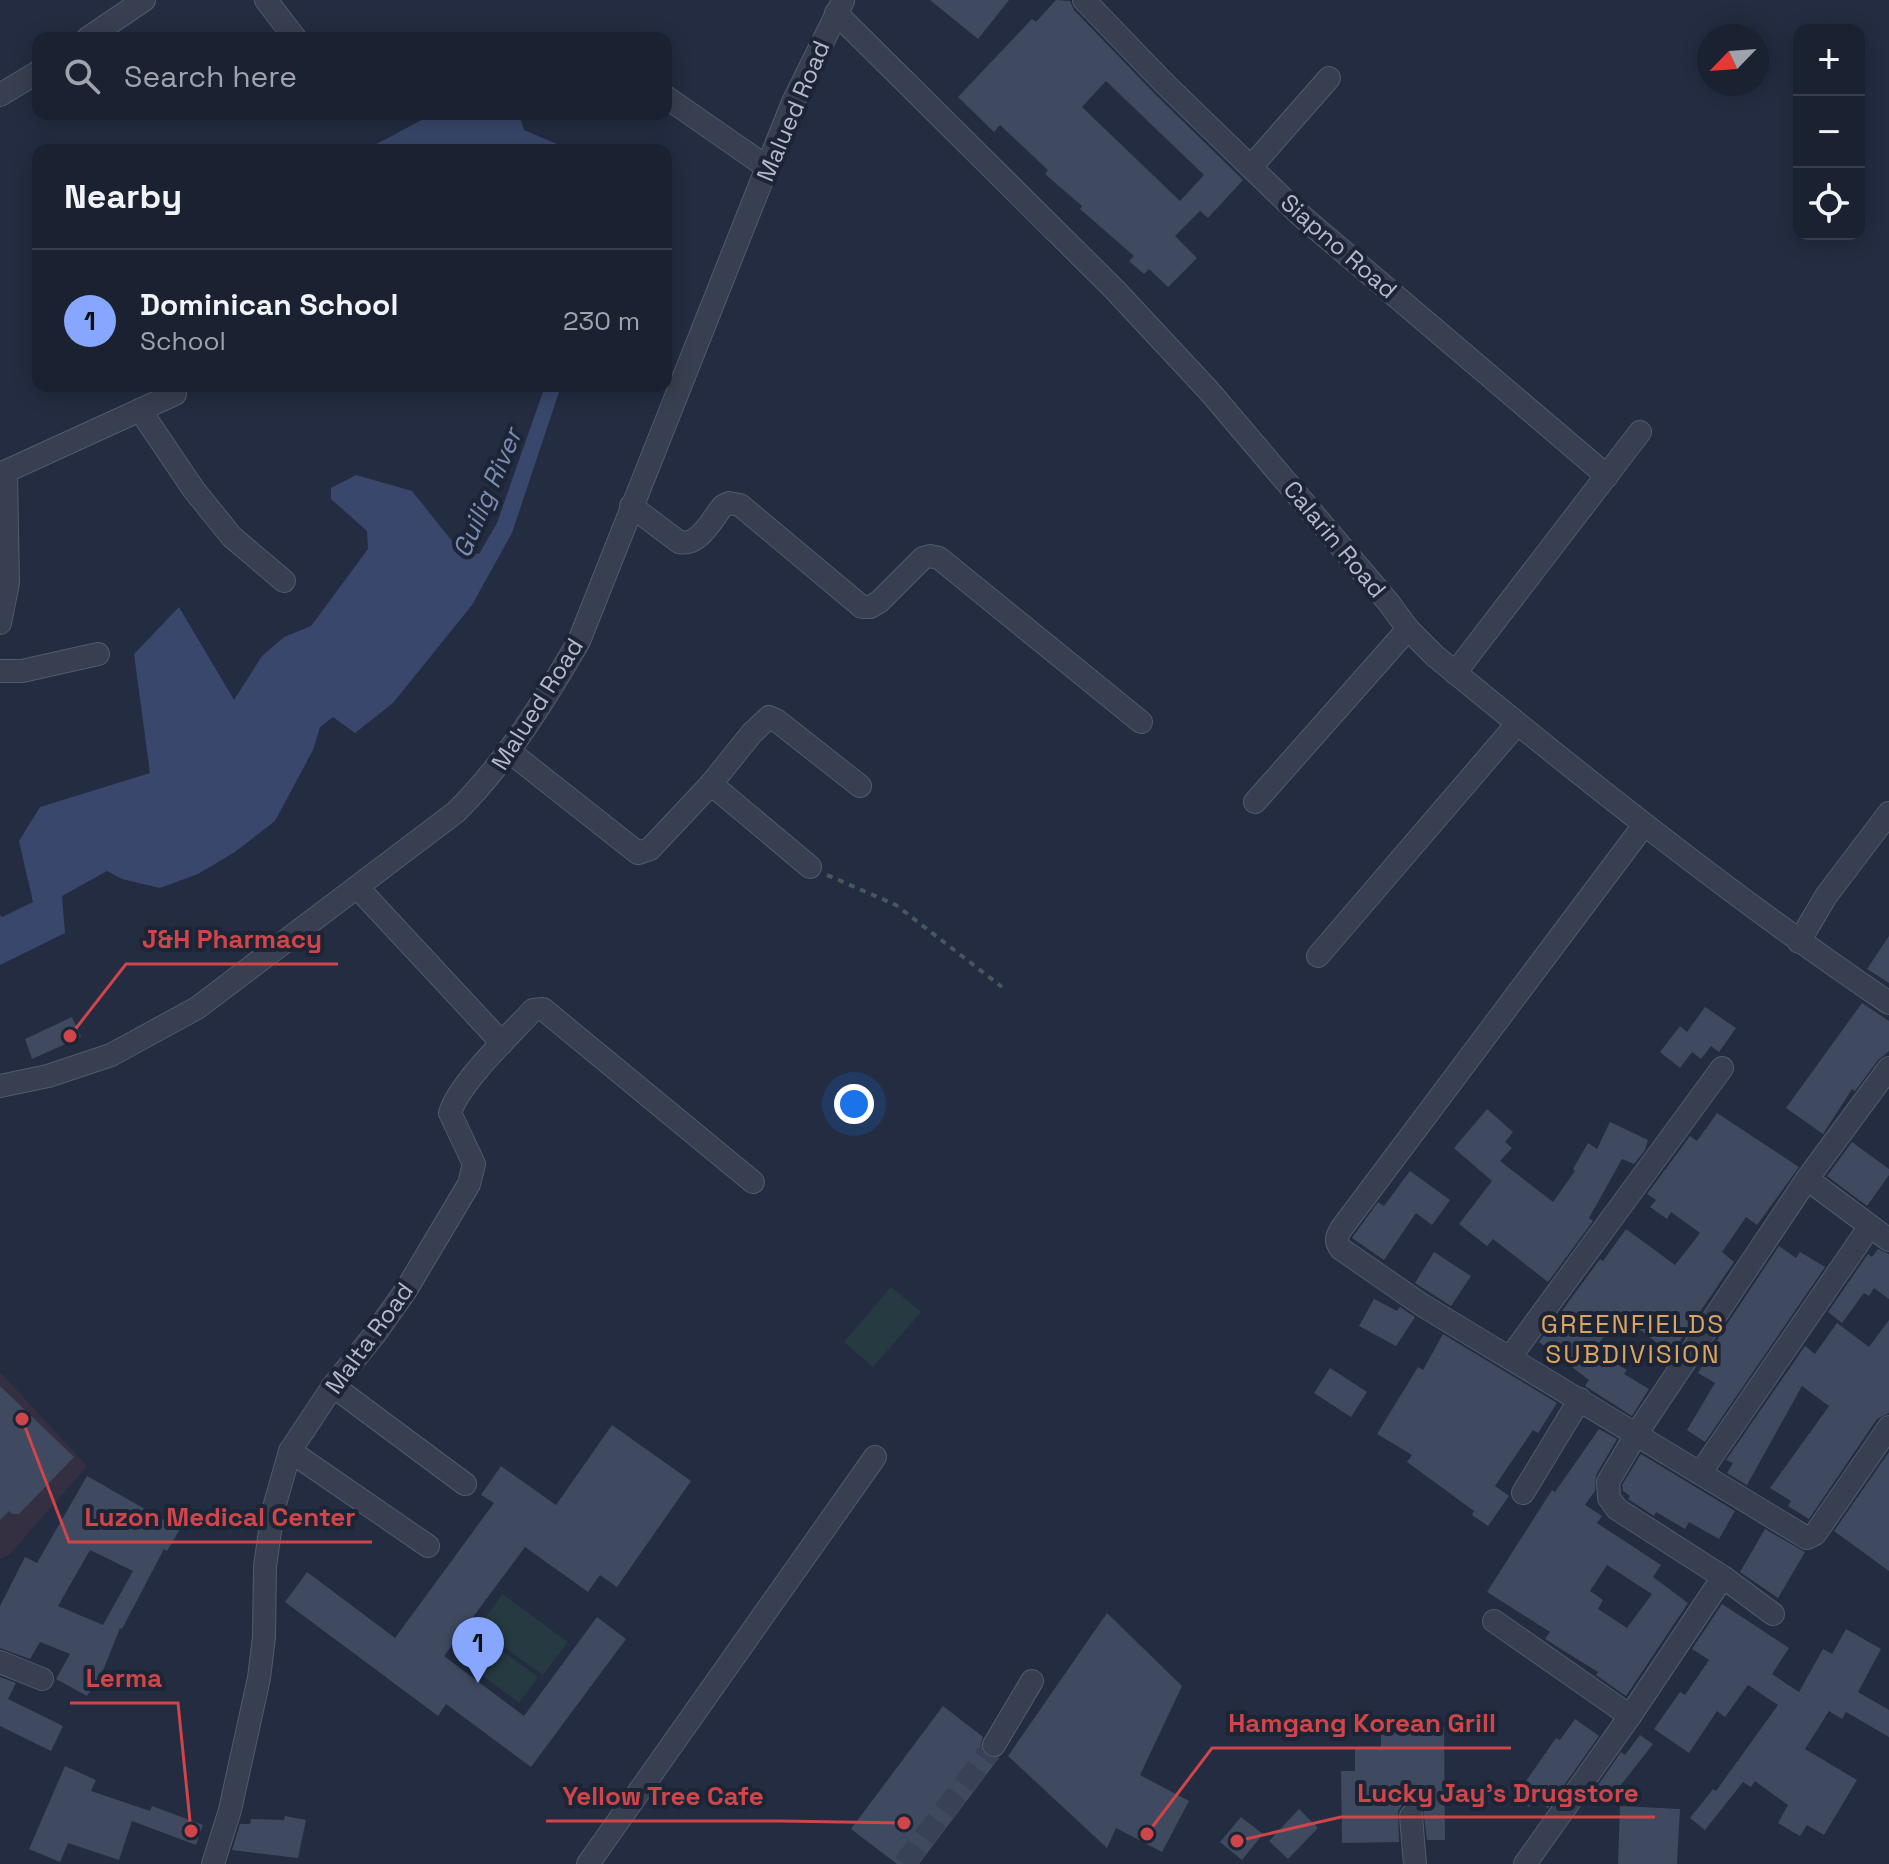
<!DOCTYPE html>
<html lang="en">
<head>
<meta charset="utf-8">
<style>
  :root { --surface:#1a2131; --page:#272e3d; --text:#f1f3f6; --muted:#9fa3ab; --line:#383e4d; --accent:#87a6fd }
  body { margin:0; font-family:"Space Grotesk",sans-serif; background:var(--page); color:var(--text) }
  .controls { position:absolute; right:24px; top:24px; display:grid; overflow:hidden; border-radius:16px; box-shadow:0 4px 20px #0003 }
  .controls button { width:72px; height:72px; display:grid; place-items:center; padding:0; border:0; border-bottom:2px solid var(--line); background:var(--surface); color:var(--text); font:40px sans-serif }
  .compass { position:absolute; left:1697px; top:24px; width:72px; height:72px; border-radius:50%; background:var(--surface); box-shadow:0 4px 20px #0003; rotate:245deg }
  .you { position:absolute; left:854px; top:1104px; width:28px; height:28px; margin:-20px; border:6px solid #fff; border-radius:50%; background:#1a73e8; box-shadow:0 0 0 12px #1a73e833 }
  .badge { display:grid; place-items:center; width:52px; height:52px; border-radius:50%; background:var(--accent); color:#111; font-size:26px; font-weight:700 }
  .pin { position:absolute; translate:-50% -66px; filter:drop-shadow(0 2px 4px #0008) }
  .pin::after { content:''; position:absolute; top:42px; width:28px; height:24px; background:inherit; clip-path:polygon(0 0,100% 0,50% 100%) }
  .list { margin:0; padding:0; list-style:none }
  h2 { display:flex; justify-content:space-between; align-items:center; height:104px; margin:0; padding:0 32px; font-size:34px }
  h2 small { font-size:26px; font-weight:400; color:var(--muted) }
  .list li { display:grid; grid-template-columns:52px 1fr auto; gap:24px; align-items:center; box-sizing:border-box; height:144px; padding:0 32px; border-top:2px solid var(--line) }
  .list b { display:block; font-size:30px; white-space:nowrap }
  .list p { margin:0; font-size:26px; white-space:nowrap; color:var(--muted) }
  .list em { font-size:26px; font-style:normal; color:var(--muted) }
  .icon { flex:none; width:44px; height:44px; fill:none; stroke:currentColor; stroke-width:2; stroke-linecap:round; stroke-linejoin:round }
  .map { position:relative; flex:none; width:1889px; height:1864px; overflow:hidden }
  .search { position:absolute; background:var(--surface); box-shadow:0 4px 20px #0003; left:32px; top:32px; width:640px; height:88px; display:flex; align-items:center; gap:20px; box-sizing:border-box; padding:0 28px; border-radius:16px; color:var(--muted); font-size:30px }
  .panel { position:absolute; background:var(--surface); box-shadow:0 4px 20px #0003; left:32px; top:144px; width:640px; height:248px; border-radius:16px }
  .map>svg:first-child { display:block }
  .medical { fill:#343041 }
  .green { fill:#253b41 }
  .water { fill:#38476b }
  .building { fill:#3f4a60; fill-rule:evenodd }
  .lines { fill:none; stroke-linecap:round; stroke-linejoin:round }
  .minor-tunnel { stroke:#394156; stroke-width:22; stroke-dasharray:22 11; stroke-linecap:butt }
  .minor-casing { stroke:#535a6b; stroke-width:24 }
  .path { stroke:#44585e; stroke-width:4; stroke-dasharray:6 6; stroke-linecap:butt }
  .minor { stroke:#383f50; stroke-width:22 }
  .labels { text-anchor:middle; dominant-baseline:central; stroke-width:8; stroke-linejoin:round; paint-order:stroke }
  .street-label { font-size:24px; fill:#b4bacb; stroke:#1d2435 }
  .water-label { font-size:26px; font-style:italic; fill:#7a8cb4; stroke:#1d2435 }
  .neighbourhood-label { font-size:26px; letter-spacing:2px; fill:#dba45f; stroke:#1d2435 }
  .leader { fill:none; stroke:#cf4549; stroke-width:3 }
  .callout-dot { fill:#cf4549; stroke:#1d2435; stroke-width:3 }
  .callout-label { font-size:26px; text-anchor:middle; font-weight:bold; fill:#cf4549; stroke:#1d2435; stroke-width:8; stroke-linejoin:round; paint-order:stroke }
</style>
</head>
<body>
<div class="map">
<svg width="1889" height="1864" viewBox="0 0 1889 1864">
  <rect width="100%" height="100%" fill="#232c41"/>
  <polygon class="medical" points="0,1372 87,1466 10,1554 0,1559"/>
  <g class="green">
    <polygon points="891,1287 921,1312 873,1367 844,1342"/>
    <polygon points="502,1594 568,1642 543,1675 478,1628"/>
    <polygon points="490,1642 538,1677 519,1703 471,1667"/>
  </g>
  <g class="water">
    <polygon points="433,114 519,114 524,130 571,150 365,150"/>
    <polygon points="545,386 561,386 512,533 472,605 393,703 355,733 333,717 320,727 313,750 275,821 235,852 198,874 160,888 122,879 107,871 62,896 65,933 0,965 0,915 2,917 33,902 19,841 40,807 150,773 134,654 179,607 234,700 262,656 284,637 311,626 368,549 367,531 331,499 331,488 356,475 412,491 460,551 479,554 497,523"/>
  </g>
  <g class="building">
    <polygon points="930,0 1009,0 978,39"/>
    <path d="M1056,0L1070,1L1074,10L1155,94L1243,180L1208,218L1200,211L1175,236L1197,258L1168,287L1149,269L1144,274L1129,261L1134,256L1080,209L1082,206L1045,174L1048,170L1000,125L994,132L958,97L1032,19L1036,22ZM1106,81L1204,175L1180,201L1082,107Z"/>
    <polygon points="1889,936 1889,983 1867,969"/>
    <polygon points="1862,1003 1889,1021 1889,1051 1878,1060 1855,1091 1852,1089 1823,1134 1786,1108"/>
    <polygon points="1705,1007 1736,1028 1719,1052 1711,1046 1701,1059 1692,1052 1680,1068 1660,1052 1680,1026 1687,1032"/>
    <polygon points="72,1017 81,1037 32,1059 25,1039"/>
    <polygon points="1487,1109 1513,1132 1505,1142 1512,1148 1500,1161 1553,1202 1575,1171 1573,1169 1588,1143 1597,1149 1610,1122 1648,1140 1645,1150 1634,1164 1622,1159 1589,1218 1593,1221 1548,1282 1493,1239 1487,1246 1459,1224 1492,1181 1454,1148"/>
    <polygon points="1717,1113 1799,1167 1757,1225 1746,1217 1722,1252 1734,1262 1671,1354 1620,1314 1594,1350 1627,1370 1624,1374 1649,1389 1632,1416 1585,1386 1589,1380 1539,1342 1600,1259 1603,1261 1626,1229 1675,1265 1700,1233 1671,1212 1667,1219 1650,1207 1656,1200 1647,1194 1690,1136 1697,1141"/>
    <polygon points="1852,1142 1889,1169 1889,1175 1867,1206 1827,1176"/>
    <polygon points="1410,1171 1450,1200 1432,1225 1416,1213 1384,1260 1352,1238 1378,1202 1384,1206"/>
    <polygon points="1779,1246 1796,1258 1800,1252 1825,1267 1705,1442 1687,1430 1715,1383 1698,1373 1725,1327"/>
    <polygon points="1878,1249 1889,1254 1889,1299 1874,1288 1869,1296 1864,1293 1842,1323 1828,1312 1868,1254 1872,1257"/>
    <polygon points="1434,1252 1471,1276 1451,1306 1415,1283"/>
    <polygon points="1374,1299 1397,1311 1400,1307 1415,1317 1396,1346 1359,1326"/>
    <polygon points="1889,1320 1889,1413 1877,1419 1809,1519 1788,1506 1791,1501 1770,1488 1829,1406 1802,1386 1747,1485 1727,1473 1733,1463 1726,1460 1805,1346 1815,1354 1837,1323 1869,1347"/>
    <polygon points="1443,1334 1557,1403 1538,1433 1533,1430 1495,1486 1509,1496 1488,1526 1472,1515 1474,1511 1407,1462 1412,1455 1377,1434 1418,1367 1423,1370"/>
    <polygon points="1330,1368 1367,1392 1351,1417 1314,1393"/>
    <polygon points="0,1386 74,1457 19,1514 12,1514 9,1511 0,1520"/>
    <polygon points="612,1425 691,1481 617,1587 600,1575 588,1592 525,1547 444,1656 524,1716 597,1617 626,1639 531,1767 446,1704 438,1716 285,1602 307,1572 395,1638 494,1503 481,1495 501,1466 556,1505"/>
    <path d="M1599,1429L1617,1439L1596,1475L1595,1491L1585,1505L1602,1516L1597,1523L1661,1565L1653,1577L1688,1603L1626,1696L1596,1675L1598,1672L1545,1639L1550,1632L1487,1592L1552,1490L1555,1492ZM1607,1565L1652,1594L1627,1628L1598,1609L1603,1600L1590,1591Z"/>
    <polygon points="1889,1452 1889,1571 1834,1531"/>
    <polygon points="1641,1454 1735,1511 1719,1539 1689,1522 1685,1529 1656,1512 1654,1516 1628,1499 1630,1496 1623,1491 1622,1485"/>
    <path d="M87,1476L180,1529L167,1551L164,1549L122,1629L120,1628L104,1668L87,1696L56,1679L70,1654L40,1642L30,1659L0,1648V1606L25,1557L37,1563ZM90,1550L133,1571L103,1625L58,1606Z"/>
    <polygon points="1765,1529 1805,1552 1778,1598 1740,1572"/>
    <polygon points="1722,1604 1789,1648 1772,1674 1799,1692 1823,1649 1832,1654 1846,1629 1881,1649 1858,1692 1889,1710 1889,1737 1846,1712 1842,1719 1829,1711 1805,1749 1857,1780 1824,1835 1807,1825 1800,1836 1778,1823 1788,1805 1755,1781 1751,1787 1743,1782 1705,1830 1690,1818 1713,1789 1716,1791 1778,1705 1748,1685 1725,1717 1717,1711 1689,1753 1654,1729 1680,1692 1685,1695 1709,1660 1692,1649"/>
    <polygon points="1107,1613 1182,1686 1140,1775 1189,1801 1162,1852 1116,1828 1107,1848 1008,1756"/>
    <polygon points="0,1677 16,1683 8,1699 63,1726 51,1751 0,1726"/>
    <polygon points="943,1706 983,1737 980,1746 986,1757 999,1758 919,1864 897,1864 851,1829"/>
    <polygon points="1575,1719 1599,1736 1548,1808 1535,1799 1530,1807 1515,1797 1556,1738 1560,1740"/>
    <polygon points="1381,1727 1444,1727 1445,1840 1427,1840 1423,1809 1411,1802 1402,1805 1398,1811 1399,1842 1342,1843 1341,1771 1355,1771 1355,1748 1381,1748"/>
    <polygon points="1640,1735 1653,1744 1610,1799 1596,1788 1621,1752 1625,1755"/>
    <polygon points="65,1766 96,1780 91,1791 150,1811 152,1806 203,1825 196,1845 132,1821 119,1860 68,1843 60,1862 29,1849"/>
    <polygon points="1620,1806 1680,1809 1677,1864 1618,1864"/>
    <polygon points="1299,1809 1318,1828 1288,1859 1269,1841"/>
    <polygon points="285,1816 306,1820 298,1858 232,1850 240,1824 250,1824 251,1819 284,1820"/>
    <polygon points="1241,1817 1263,1834 1242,1860 1220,1842"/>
  </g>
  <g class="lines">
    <polyline class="minor-tunnel" points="904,1864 994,1745"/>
    <g class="minor-casing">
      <g id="minor">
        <polyline points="266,0 295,38"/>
        <polyline points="1084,0 1165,84 1298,213 1607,476"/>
        <path d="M836,13L1115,290L1210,392L1389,603L1408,629L1435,656C1582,777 1731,896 1889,1003"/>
        <polyline points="88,38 144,0"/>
        <polyline points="0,95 38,72"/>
        <polyline points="666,97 768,168"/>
        <polyline points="1251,167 1329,78"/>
        <polyline points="140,410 194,490 232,537 284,581"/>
        <polyline points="0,474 175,394"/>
        <path d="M631,506L679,542C699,547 712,519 723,506L729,503L740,505L862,607H870L879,602L923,558L930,556L939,558L1141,722"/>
        <polyline points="0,623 8,583 6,472"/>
        <polyline points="0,671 22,671 98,654"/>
        <polyline points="1455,673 1640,432"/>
        <polyline points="510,752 638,853 650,849 711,784 752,733 769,717 776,720 860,786"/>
        <polyline points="711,784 810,867"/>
        <polyline points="1255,802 1408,629"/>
        <path d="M1644,825L1341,1229C1336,1238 1335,1241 1341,1249L1422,1305L1807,1538L1815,1534L1820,1527L1889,1427"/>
        <polyline points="358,888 502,1043"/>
        <polyline points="1799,942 1826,896 1889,813"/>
        <polyline points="1318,956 1517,724"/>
        <path d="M0,1086L48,1076L111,1055L197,1008L456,812C507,761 543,703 579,641L793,102L843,1"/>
        <polyline points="1807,1179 1889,1240"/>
        <polyline points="1511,1356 1722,1068"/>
        <polyline points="333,1386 465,1484"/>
        <polyline points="290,1451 428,1546"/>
        <polyline points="1701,1472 1870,1226"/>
        <polyline points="1523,1493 1580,1399"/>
        <polyline points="1773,1614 1723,1577 1617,1509 1609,1498 1608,1482 1637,1433 1807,1179 1889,1068"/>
        <polyline points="1494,1621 1630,1716"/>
        <polyline points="0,1662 42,1679"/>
        <polyline points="994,1745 1032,1681"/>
        <polyline points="1411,1816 1415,1864"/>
        <path d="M213,1864L230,1810L259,1678L264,1637L265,1566L273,1511L290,1451L333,1386L375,1334L406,1290L469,1184L474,1164L450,1113C459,1083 511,1034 533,1010L543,1009L753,1182"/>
        <polyline points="588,1864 875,1457"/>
        <polyline points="1525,1864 1630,1716 1723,1577"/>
      </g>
    </g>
    <polyline class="path" points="827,875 896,905 1002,987"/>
    <use href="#minor" class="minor"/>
  </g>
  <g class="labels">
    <g class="street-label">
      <text transform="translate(793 111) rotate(-67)">Malued Road</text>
      <text transform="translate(1339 246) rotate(41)">Siapno Road</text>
      <text transform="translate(1335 539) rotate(50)">Calarin Road</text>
      <text transform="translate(537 704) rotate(-58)">Malued Road</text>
      <text transform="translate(369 1338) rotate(-54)">Malta Road</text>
    </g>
    <g class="water-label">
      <text transform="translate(487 493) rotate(-67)">Guilig River</text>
    </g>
    <g class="neighbourhood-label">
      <text x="1633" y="1324">GREENFIELDS<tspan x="1633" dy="30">SUBDIVISION</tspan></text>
    </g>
  </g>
  <path class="leader" d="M70 1036L126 964H338M22 1419L69 1542H372M191 1831L178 1703H70M1147 1834L1212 1748H1511M1237 1841L1341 1817H1655M904 1823L780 1821H546"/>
  <g class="callout-dot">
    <circle cx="70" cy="1036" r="8"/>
    <circle cx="22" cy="1419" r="8"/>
    <circle cx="191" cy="1831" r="8"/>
    <circle cx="1147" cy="1834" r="8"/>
    <circle cx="1237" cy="1841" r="8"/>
    <circle cx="904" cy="1823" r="8"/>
  </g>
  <g class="callout-label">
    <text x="232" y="948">J&amp;H Pharmacy</text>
    <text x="220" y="1526">Luzon Medical Center</text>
    <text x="124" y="1687">Lerma</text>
    <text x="1362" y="1732">Hamgang Korean Grill</text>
    <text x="1498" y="1802">Lucky Jay's Drugstore</text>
    <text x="663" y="1805">Yellow Tree Cafe</text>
  </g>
</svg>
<div class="controls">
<button>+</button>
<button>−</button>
<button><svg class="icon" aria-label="locate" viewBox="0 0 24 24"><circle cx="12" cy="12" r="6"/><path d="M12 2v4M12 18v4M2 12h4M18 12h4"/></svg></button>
</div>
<svg class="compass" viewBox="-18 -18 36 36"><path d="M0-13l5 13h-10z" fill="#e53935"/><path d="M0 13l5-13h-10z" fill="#9fa3ab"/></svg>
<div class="you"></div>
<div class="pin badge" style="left:478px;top:1683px">1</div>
<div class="search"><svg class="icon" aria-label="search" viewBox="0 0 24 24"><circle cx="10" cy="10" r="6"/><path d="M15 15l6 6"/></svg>Search here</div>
<section class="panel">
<h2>Nearby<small></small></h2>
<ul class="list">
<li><span class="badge">1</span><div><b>Dominican School</b><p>School</p></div><em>230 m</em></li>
</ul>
</section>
</div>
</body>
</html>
